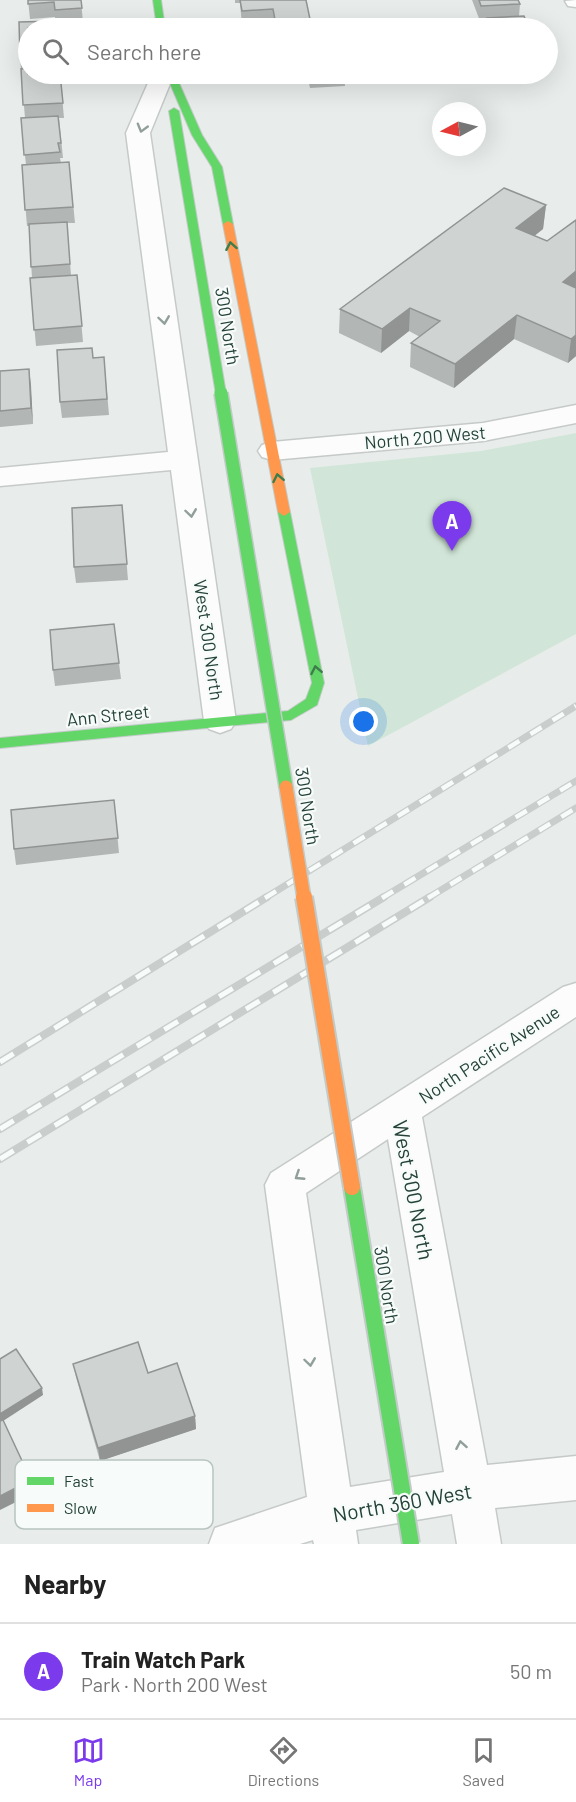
<!DOCTYPE html>
<html lang="en">
<head>
<meta charset="utf-8">
<style>
  :root { --surface:#fff; --page:#f6f6f6; --text:#222; --muted:#767676; --line:#e0e0e0; --accent:#7c3aed }
  body { margin:0; font-family:Barlow,sans-serif; background:var(--page); color:var(--text) }
  .compass { position:absolute; left:432px; top:102px; width:54px; height:54px; border-radius:50%; background:var(--surface); box-shadow:0 6px 24px #0002; rotate:263deg }
  .you { position:absolute; left:364px; top:722px; width:21px; height:21px; margin:-15px; border:4px solid #fff; border-radius:50%; background:#1a73e8; box-shadow:0 0 0 9px #1a73e833 }
  .badge { display:grid; place-items:center; width:39px; height:39px; border-radius:50%; background:var(--accent); color:#fff; font-size:20px; font-weight:700 }
  .pin { position:absolute; translate:-50% -50px; filter:drop-shadow(0 2px 3px #0008) }
  .pin::after { content:''; position:absolute; top:32px; width:21px; height:18px; background:inherit; clip-path:polygon(0 0,100% 0,50% 100%) }
  .list { margin:0; padding:0; list-style:none }
  h2 { display:flex; justify-content:space-between; align-items:center; height:78px; margin:0; padding:0 24px; font-size:26px }
  h2 small { font-size:20px; font-weight:400; color:var(--muted) }
  .list li { display:grid; grid-template-columns:39px 1fr auto; gap:18px; align-items:center; box-sizing:border-box; height:96px; padding:0 24px; border-top:2px solid var(--line) }
  .list b { display:block; font-size:22px; white-space:nowrap }
  .list p { margin:0; font-size:20px; white-space:nowrap; color:var(--muted) }
  .list em { font-size:20px; font-style:normal; color:var(--muted) }
  .icon { flex:none; width:33px; height:33px; fill:none; stroke:currentColor; stroke-width:2; stroke-linecap:round; stroke-linejoin:round }
  .map { position:relative; flex:none; width:576px; height:1544px; overflow:hidden }
  .search { position:absolute; background:var(--surface); box-shadow:0 6px 24px #0002; left:18px; right:18px; top:18px; height:66px; display:flex; align-items:center; gap:15px; box-sizing:border-box; padding:0 21px; border-radius:33px; color:var(--muted); font-size:22px }
  .sheet { height:174px; background:var(--surface) }
  nav { display:flex; justify-content:space-around; align-items:center; box-sizing:border-box; height:84px; border-top:2px solid var(--line); background:var(--surface); font-size:16px; color:var(--muted) }
  nav a { display:grid; justify-items:center; gap:3px }
  nav .on { color:var(--accent) }
  .map>svg:first-child { display:block }
  .green { fill:#d1e6d8 }
  .lines { fill:none; stroke-linecap:round; stroke-linejoin:round }
  .street-casing { stroke:#c5cac8; stroke-width:3 }
  .fast-casing { stroke:#c3cbc8; stroke-width:2 }
  .slow-casing { stroke:#c3cbc8; stroke-width:2 }
  .street { fill:#fcfcfc; fill-rule:evenodd }
  .fast { fill:#63d668; fill-rule:evenodd }
  .slow { fill:#ff974d; fill-rule:evenodd }
  .rail-far1-casing { stroke:#c9cdcc; stroke-width:7 }
  .rail-casing { stroke:#c9cdcc; stroke-width:8 }
  .rail-far1 { stroke:#f7fbf9; stroke-width:4.5; stroke-dasharray:13; stroke-linecap:butt }
  .rail { stroke:#f7fbf9; stroke-width:5; stroke-dasharray:16; stroke-linecap:butt }
  .fast-bridge-far2-casing { stroke:#c3cbc8; stroke-width:12; stroke-linecap:butt }
  .fast-bridge-far1-casing { stroke:#c3cbc8; stroke-width:16; stroke-linecap:butt }
  .fast-bridge-casing { stroke:#c3cbc8; stroke-width:20; stroke-linecap:butt }
  .slow-bridge-far1-casing { stroke:#c3cbc8; stroke-width:16; stroke-linecap:butt }
  .slow-bridge-casing { stroke:#c3cbc8; stroke-width:20; stroke-linecap:butt }
  .fast-bridge-far2 { stroke:#63d668; stroke-width:10 }
  .fast-bridge-far1 { stroke:#63d668; stroke-width:13 }
  .fast-bridge { stroke:#63d668; stroke-width:16 }
  .slow-bridge-far1 { stroke:#ff974d; stroke-width:13 }
  .slow-bridge { stroke:#ff974d; stroke-width:16 }
  .wall { fill:#b2b6b5 }
  .shaded-wall { fill:#919493 }
  .building { fill:#cfd4d2; stroke:#919493; stroke-width:1.5 }
  .oneway { stroke:#909f9b }
  .oneway2 { stroke:#3d7d4c }
  .labels { text-anchor:middle; dominant-baseline:central; stroke-width:4.5; stroke-linejoin:round; paint-order:stroke }
  .street-label { font-size:18px; fill:#24423a; stroke:#f7fbf9 }
  .near-street-label { font-size:21px; fill:#24423a; stroke:#f7fbf9 }
  .key { fill:#f7fbf9; stroke:#b8c4c0; stroke-width:1.5 }
  .key-label { font-size:16px; fill:#24423a }
</style>
</head>
<body>
<div class="map">
<svg width="576" height="1544" viewBox="0 0 576 1544">
  <rect width="100%" height="100%" fill="#e8edeb"/>
  <polygon class="green" points="576,433 576,634 368,746 310,468 481,451"/>
  <g class="lines">
    <g class="street-casing">
      <g id="street">
        <polygon points="576,0 576,7 568,6 565,1"/>
        <polygon points="152,74 174,74 150,133 236,721 231,729 220,733 209,729 204,721 171,470 0,486 0,468 168,452 126,133"/>
        <polygon points="576,405 576,423 483,441 272,460 262,457 258,451 262,445 272,442 483,423"/>
        <path d="M576,983V1017L422,1117L487,1465L576,1456V1500L495,1508L501,1544H457L452,1514L356,1530L358,1544H314L313,1540L300,1544H209L215,1528L307,1497L265,1185L271,1173L563,987ZM388,1139L444,1472L350,1487L306,1193Z"/>
      </g>
    </g>
    <g class="fast-casing">
      <g id="fast">
        <polygon points="153,0 161,0 165,28 157,28"/>
        <polygon points="166,74 175,74 202,135 222,167 233,224 232,226 228,227 223,224 212,167 192,135"/>
        <polygon points="174,108 179,111 210,298 205,301 200,298 169,111"/>
        <polygon points="284,508 290,512 324,683 317,705 291,720 0,748 0,738 288,711 306,699 312,683 278,512"/>
      </g>
    </g>
    <g class="slow-casing">
      <polygon id="slow" points="228,221 233,224 290,512 284,516 278,512 223,224"/>
    </g>
    <use href="#street" class="street"/>
    <use href="#fast" class="fast"/>
    <use href="#slow" class="slow"/>
    <g class="rail-far1-casing">
      <g id="rail-far1">
        <polyline points="265,898 576,706"/>
        <polyline points="382,898 576,781"/>
        <polyline points="428,898 576,808"/>
      </g>
    </g>
    <g class="rail-casing">
      <g id="rail">
        <polyline points="0,1062 267,897"/>
        <polyline points="0,1129 384,897"/>
        <polyline points="0,1159 430,897"/>
      </g>
    </g>
    <use href="#rail-far1" class="rail-far1"/>
    <use href="#rail" class="rail"/>
    <g class="fast-bridge-far2-casing">
      <polyline id="fast-bridge-far2" points="205,298 221,394"/>
    </g>
    <g class="fast-bridge-far1-casing">
      <polyline id="fast-bridge-far1" points="221,393 286,787"/>
    </g>
    <g class="fast-bridge-casing">
      <polyline id="fast-bridge" points="352,1187 411,1544"/>
    </g>
    <g class="slow-bridge-far1-casing">
      <polyline id="slow-bridge-far1" points="286,787 304,898"/>
    </g>
    <g class="slow-bridge-casing">
      <polyline id="slow-bridge" points="304,897 352,1187"/>
    </g>
    <use href="#fast-bridge-far2" class="fast-bridge-far2"/>
    <use href="#fast-bridge-far1" class="fast-bridge-far1"/>
    <use href="#fast-bridge" class="fast-bridge"/>
    <use href="#slow-bridge-far1" class="slow-bridge-far1"/>
    <use href="#slow-bridge" class="slow-bridge"/>
  </g>
  <g class="wall">
    <polygon points="28,0 81,0 83,23 58,25 58,28 28,28 28,74 60,74 64,118 59,118 63,158 60,158 61,163 69,162 75,223 67,223 71,275 77,275 83,342 36,346 30,278 32,278 29,226 27,226 22,165 26,165 21,118 25,118 20,57 19,22 55,21 55,17 30,19"/>
    <polygon points="235,0 306,0 311,24 311,28 274,28 274,24 242,26 240,3 235,3"/>
    <polygon points="472,0 518,0 520,4 519,16 529,28 486,28 487,21 480,21"/>
    <polygon points="248,74 288,74 288,79 250,82"/>
    <polygon points="307,74 344,74 345,86 310,88"/>
    <polygon points="546,205 543,229 534,236 547,241 576,356 568,363 514,339 454,388 410,367 411,343 420,337 409,331 381,353 339,333 340,309"/>
    <polygon points="104,357 109,415 62,418 60,402 93,358"/>
    <polygon points="29,369 33,424 0,427 0,371"/>
    <polygon points="122,505 128,580 76,583 74,567"/>
    <polygon points="119,663 121,679 55,686 53,670"/>
    <polygon points="114,800 119,853 16,865 14,849"/>
    <polygon points="73,1364 148,1373 195,1416 196,1429 100,1461 76,1377"/>
  </g>
  <g class="shaded-wall">
    <polygon points="546,205 543,229 514,252 516,228"/>
    <polygon points="576,271 576,292 563,282"/>
    <polygon points="410,308 409,331 381,353 382,329"/>
    <polygon points="517,315 514,339 454,388 455,364"/>
    <polygon points="576,335 576,356 568,363 571,339"/>
    <polygon points="29,369 31,385 33,424 31,408"/>
    <polygon points="42,1388 43,1395 0,1423 0,1414"/>
    <polygon points="195,1416 196,1429 100,1461 98,1448"/>
    <polygon points="31,1480 34,1493 0,1510 0,1496"/>
  </g>
  <g class="building">
    <polygon points="28,0 81,0 82,8 55,10 54,2 28,4"/>
    <polygon points="240,0 306,0 311,24 276,25 273,9 242,11"/>
    <polygon points="479,0 518,0 520,4 481,6"/>
    <polygon points="524,16 529,28 491,28 487,18"/>
    <polygon points="57,21 58,28 28,28 28,56 20,57 19,22"/>
    <polygon points="437,22 440,28 420,28 418,23"/>
    <polygon points="28,68 28,74 60,74 63,103 23,105 21,69"/>
    <polygon points="309,74 344,74 345,78 310,80"/>
    <polygon points="58,116 61,143 58,143 60,152 24,155 21,118"/>
    <polygon points="69,162 73,207 25,210 22,165"/>
    <polygon points="504,188 546,205 516,228 547,241 576,220 576,271 563,282 576,288 576,335 571,339 517,315 455,364 411,343 440,321 410,308 382,329 340,309"/>
    <polygon points="67,222 70,264 31,267 29,224"/>
    <polygon points="77,275 82,326 34,330 30,278"/>
    <polygon points="92,348 93,358 104,357 107,399 60,402 57,350"/>
    <polygon points="29,369 31,408 0,411 0,371"/>
    <polygon points="122,505 127,564 74,567 72,508"/>
    <polygon points="114,624 119,663 53,670 50,630"/>
    <polygon points="114,800 118,838 14,849 11,810"/>
    <polygon points="138,1342 148,1373 177,1363 195,1416 98,1448 73,1364"/>
    <polygon points="16,1349 42,1388 0,1414 0,1359"/>
    <polygon points="3,1420 31,1480 0,1496 0,1421"/>
  </g>
  <defs><path id="oneway-chevron" d="M-2-3.5L2.5 0L-2 3.5" fill="none" stroke-width="1.6" stroke-linecap="round" stroke-linejoin="round" transform="scale(1.5)"/></defs>
  <g class="oneway">
    <use href="#oneway-chevron" transform="translate(142 128) rotate(106)"/>
    <use href="#oneway-chevron" transform="translate(164 320) rotate(82)"/>
    <use href="#oneway-chevron" transform="translate(191 513) rotate(82)"/>
    <use href="#oneway-chevron" transform="translate(299 1176) rotate(147)"/>
    <use href="#oneway-chevron" transform="translate(310 1362) rotate(82)"/>
    <use href="#oneway-chevron" transform="translate(461 1445) rotate(-100)"/>
  </g>
  <g class="oneway2">
    <use href="#oneway-chevron" transform="translate(231 246) rotate(-100)"/>
    <use href="#oneway-chevron" transform="translate(278 478) rotate(-101)"/>
    <use href="#oneway-chevron" transform="translate(316 670) rotate(-101)"/>
  </g>
  <g class="labels">
    <g class="street-label">
      <text transform="translate(228 326) rotate(81)">300 North</text>
      <text transform="translate(425 437) rotate(-5)">North 200 West</text>
      <text transform="translate(209 640) rotate(82)">West 300 North</text>
      <text transform="translate(108 715) rotate(-6)">Ann Street</text>
      <text transform="translate(308 806) rotate(81)">300 North</text>
      <text transform="translate(489 1054) rotate(-33)">North Pacific Avenue</text>
      <text transform="translate(387 1285) rotate(81)">300 North</text>
    </g>
    <g class="near-street-label">
      <text transform="translate(414 1190) rotate(79)">West 300 North</text>
      <text transform="translate(402 1502) rotate(-10)">North 360 West</text>
    </g>
  </g>
  <rect x="15" y="1460" width="198" height="69" rx="9" class="key"/>
  <rect x="27" y="1477" width="27" height="8" fill="#63d668"/>
  <rect x="27" y="1504" width="27" height="8" fill="#ff974d"/>
  <g class="key-label">
    <text x="64" y="1487">Fast</text>
    <text x="64" y="1514">Slow</text>
  </g>
</svg>
<svg class="compass" viewBox="-18 -18 36 36"><path d="M0-13l5 13h-10z" fill="#e53935"/><path d="M0 13l5-13h-10z" fill="#767676"/></svg>
<div class="you"></div>
<div class="pin badge" style="left:452px;top:551px">A</div>
<div class="search"><svg class="icon" aria-label="search" viewBox="0 0 24 24"><circle cx="10" cy="10" r="6"/><path d="M15 15l6 6"/></svg>Search here</div>
</div>
<section class="sheet">
<h2>Nearby<small></small></h2>
<ul class="list">
<li><span class="badge">A</span><div><b>Train Watch Park</b><p>Park · North 200 West</p></div><em>50 m</em></li>
</ul>
</section>
<nav>
<a class="on"><svg class="icon" aria-label="map" viewBox="0 0 24 24"><path d="M3 6l6-2 6 2 6-2v14l-6 2-6-2-6 2zM9 4v14M15 6v14"/></svg>Map</a>
<a><svg class="icon" aria-label="directions" viewBox="0 0 24 24"><path d="M12 3l9 9-9 9-9-9zM9 14v-3h6M13 9l2 2-2 2"/></svg>Directions</a>
<a><svg class="icon" aria-label="saved" viewBox="0 0 24 24"><path d="M7 4h10v16l-5-4-5 4z"/></svg>Saved</a>
</nav>
</body>
</html>
